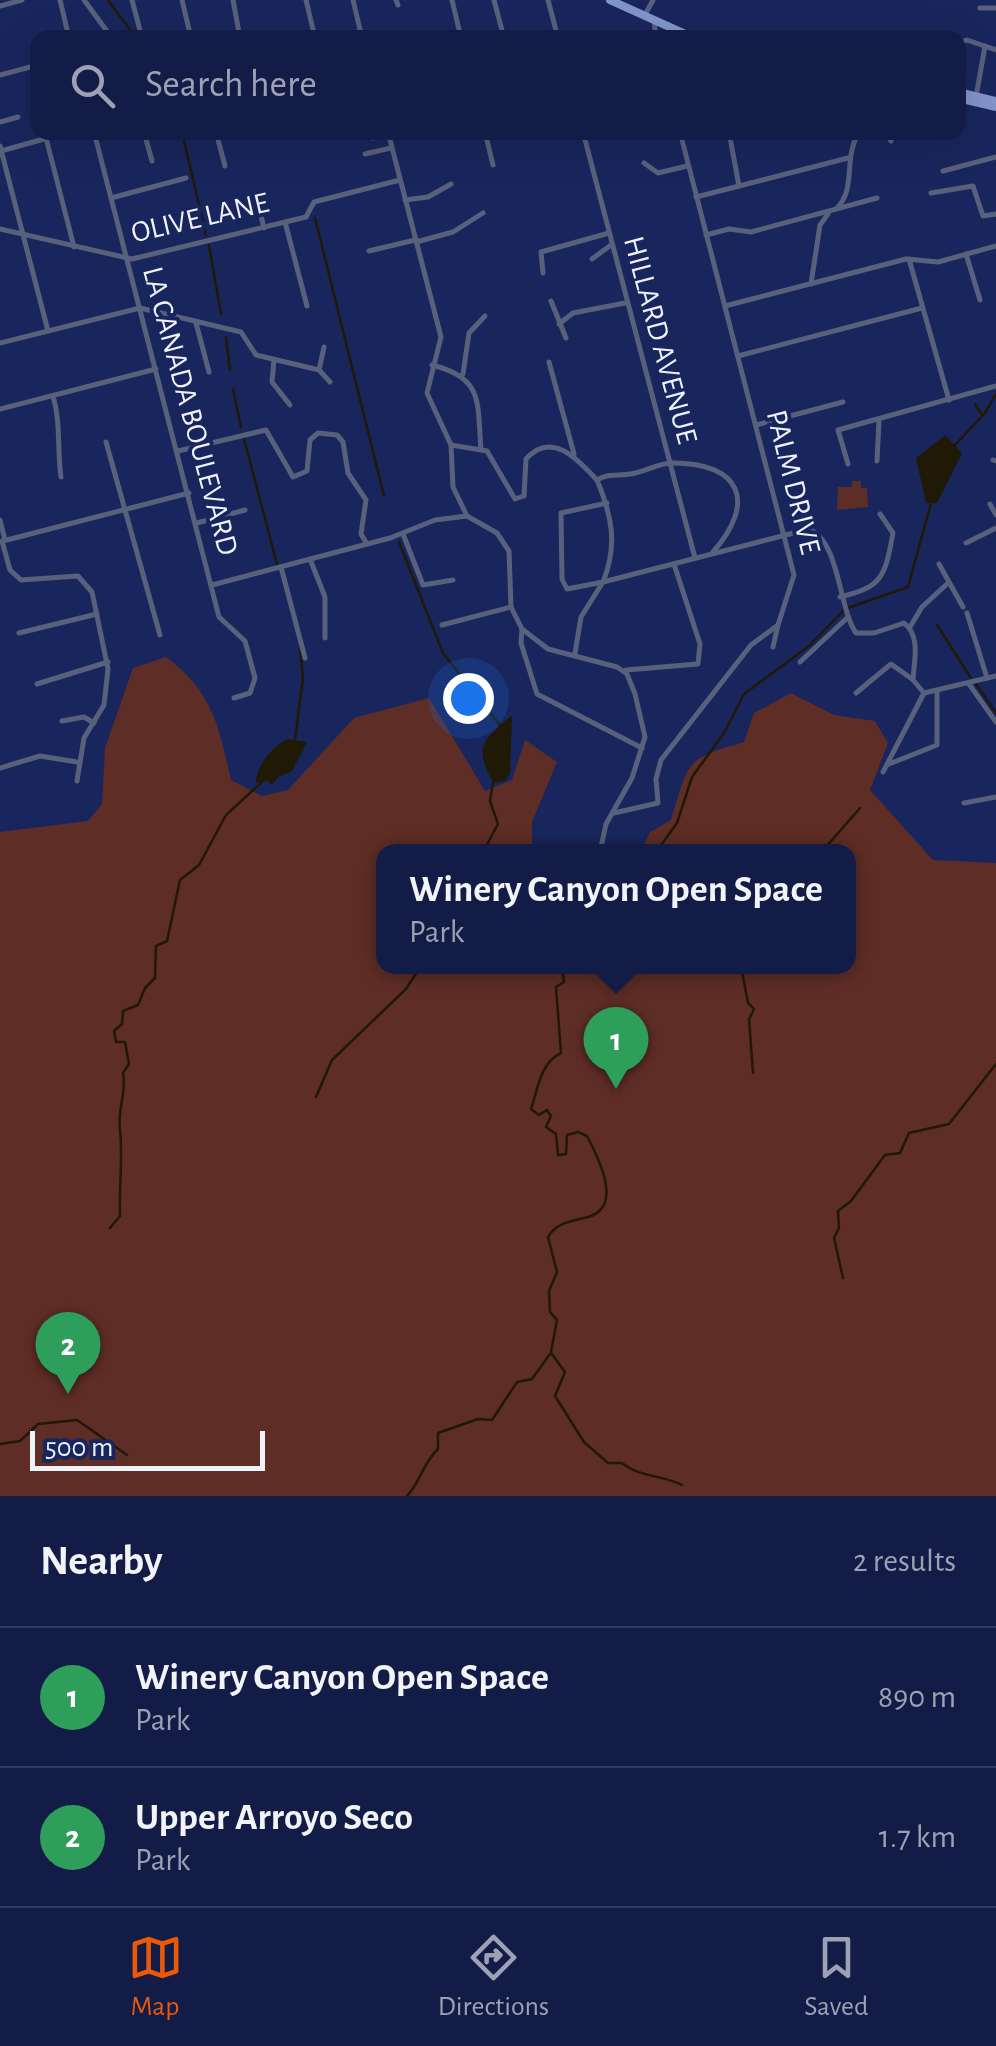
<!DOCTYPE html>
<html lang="en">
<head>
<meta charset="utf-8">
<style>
  :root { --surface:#131c46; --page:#1c254d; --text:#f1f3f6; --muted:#9da1b3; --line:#323a5f; --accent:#ea580c }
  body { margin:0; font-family:"Alegreya Sans",sans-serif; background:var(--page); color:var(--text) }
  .scale { position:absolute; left:30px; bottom:25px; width:235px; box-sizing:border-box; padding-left:10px; border:5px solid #eff2f9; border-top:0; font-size:28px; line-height:35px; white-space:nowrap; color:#eff2f9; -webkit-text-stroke:8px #19265d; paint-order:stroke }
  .you { position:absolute; left:468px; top:698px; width:35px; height:35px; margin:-25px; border:8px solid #fff; border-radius:50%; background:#1a73e8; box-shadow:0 0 0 15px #1a73e833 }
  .badge { display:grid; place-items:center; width:65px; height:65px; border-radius:50%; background:var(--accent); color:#fff; font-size:32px; font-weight:700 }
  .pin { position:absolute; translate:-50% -82px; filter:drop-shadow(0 2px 5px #0008) }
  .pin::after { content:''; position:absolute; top:52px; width:35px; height:30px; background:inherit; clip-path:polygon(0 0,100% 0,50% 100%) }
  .popup { position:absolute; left:376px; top:844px; width:480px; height:130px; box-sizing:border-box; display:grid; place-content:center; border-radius:20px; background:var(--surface); filter:drop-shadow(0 2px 8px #0005); font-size:32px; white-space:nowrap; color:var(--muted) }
  .popup b { font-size:38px; color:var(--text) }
  .popup::after { content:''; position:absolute; left:50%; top:100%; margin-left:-20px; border:20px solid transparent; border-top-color:var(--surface) }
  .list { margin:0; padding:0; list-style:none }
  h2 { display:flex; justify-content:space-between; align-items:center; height:130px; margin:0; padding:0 40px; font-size:42px }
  h2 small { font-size:32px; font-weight:400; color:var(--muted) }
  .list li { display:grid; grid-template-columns:65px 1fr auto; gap:30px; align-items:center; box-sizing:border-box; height:140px; padding:0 40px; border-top:2px solid var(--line) }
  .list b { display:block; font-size:38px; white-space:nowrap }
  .list p { margin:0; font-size:32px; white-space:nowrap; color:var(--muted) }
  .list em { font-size:32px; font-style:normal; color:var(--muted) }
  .icon { flex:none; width:55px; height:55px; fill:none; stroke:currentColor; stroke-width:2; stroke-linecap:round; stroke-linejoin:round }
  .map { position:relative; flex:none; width:996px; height:1496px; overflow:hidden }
  .search { position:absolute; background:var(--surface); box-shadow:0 10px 40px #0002; left:30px; right:30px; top:30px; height:110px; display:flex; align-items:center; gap:25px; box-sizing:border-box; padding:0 35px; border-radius:20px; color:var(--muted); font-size:38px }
  .sheet { height:410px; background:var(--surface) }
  nav { display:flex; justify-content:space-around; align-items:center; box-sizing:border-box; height:140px; border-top:2px solid var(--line); background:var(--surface); font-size:28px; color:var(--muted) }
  nav a { display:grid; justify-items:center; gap:5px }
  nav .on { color:var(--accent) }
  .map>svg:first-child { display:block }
  .green { fill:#5e2d26 }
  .water { fill:#201905 }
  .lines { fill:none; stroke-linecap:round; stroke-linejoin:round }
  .stream { stroke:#201905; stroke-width:2.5 }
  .minor { stroke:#58617c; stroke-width:5 }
  .major { stroke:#8295cb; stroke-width:8 }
  .labels { text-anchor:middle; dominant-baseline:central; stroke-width:8; stroke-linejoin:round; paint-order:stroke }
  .street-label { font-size:30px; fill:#eff2f9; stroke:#19265d }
</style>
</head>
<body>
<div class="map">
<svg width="996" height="1496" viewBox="0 0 996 1496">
  <rect width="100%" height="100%" fill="#19265d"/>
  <g class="green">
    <polygon points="852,481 861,481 861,488 867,488 868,507 837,510 838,487 852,487"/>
    <path d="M166,657C212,691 219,726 231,780L262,796L288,790L354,718L429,698L485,791L512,780L525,740L557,762L532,822V851L384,852V966H848V852L641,851L650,832L671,820C689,762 684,759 744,742L754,713L791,693L834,715L875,721L888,743L870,790L933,860L996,863V1496H0V832L88,821L102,804L105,748L133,668Z"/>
  </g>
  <g class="water">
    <polygon points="945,435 962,453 937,503 926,503 916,458"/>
    <path d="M512,715L510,773L505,781L493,783C473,743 483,742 512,715Z"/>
    <path d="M288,739L307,742L292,771L278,777L272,785L266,780L256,783C255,768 274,744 288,739Z"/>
  </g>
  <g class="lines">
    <g class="stream">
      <polyline points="108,0 136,38"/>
      <polyline points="182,132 206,235"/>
      <polyline points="315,218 384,496"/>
      <polyline points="209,245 221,314"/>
      <polyline points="226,337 230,370"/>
      <polyline points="233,389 241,427"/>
      <polyline points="975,404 982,415"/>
      <polyline points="244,439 277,564"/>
      <polyline points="955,445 985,413 996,394"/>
      <polyline points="399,542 443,653 482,703"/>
      <polyline points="937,625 971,678"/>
      <polyline points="976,684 996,713"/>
      <polyline points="491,714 500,725"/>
      <polyline points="298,716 303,679 300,648"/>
      <polyline points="295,739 298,718"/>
      <polyline points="483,852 498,824 490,801 493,783"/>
      <polyline points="656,852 677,823 692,777 724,733 744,694 809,646 845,609 908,587 931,503"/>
      <polyline points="816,852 825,848 860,808"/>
      <polyline points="741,966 748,1003 754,1009 749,1019 753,1073"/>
      <polyline points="316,1097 332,1060 406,989 421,966"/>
      <path d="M110,1228L120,1216C119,1187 123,1158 120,1130C117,1110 127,1092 123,1073L129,1064L125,1042H116L114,1031L122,1024L123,1011L138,1005L145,988L155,978L156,946L167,941L180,880L199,865L226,815L264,780"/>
      <polyline points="843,1278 834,1238 839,1228 838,1211 851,1201 885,1155 900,1153 909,1133 949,1124 996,1064"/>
      <path d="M551,1352L557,1320L550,1312L549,1291L557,1272L548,1237C557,1222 572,1221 588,1217C624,1207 598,1157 587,1136L578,1132L567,1135L566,1154L558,1155L556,1134L546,1127L551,1116L547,1110L539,1115L531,1109C538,1089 540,1063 561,1053L556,987L564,982L562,966"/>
      <path d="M552,1354L565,1372L555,1396L584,1442L608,1463H622C639,1477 662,1475 682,1485"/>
      <polyline points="0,1444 20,1441 38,1424 77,1420 127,1455"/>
      <path d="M407,1496C421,1481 423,1463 438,1449V1433L478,1419L492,1420L517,1382L532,1379L550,1354"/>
    </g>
    <g class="minor">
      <polyline points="60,0 69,38"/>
      <polyline points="84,0 112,38"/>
      <polyline points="132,0 142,38"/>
      <polyline points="182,0 191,38"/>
      <polyline points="233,0 240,38"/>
      <polyline points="306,0 315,38"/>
      <polyline points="353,0 362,38"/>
      <polyline points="396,0 398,5"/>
      <polyline points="452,0 461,38"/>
      <polyline points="494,0 504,38"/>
      <polyline points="548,0 558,38"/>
      <polyline points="0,6 22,0"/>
      <polyline points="980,8 996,8"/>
      <polyline points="646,13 653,0"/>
      <polyline points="654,20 656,38"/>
      <polyline points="337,38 361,31"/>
      <polyline points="713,38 721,33 727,38"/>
      <polyline points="958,43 967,40 996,50"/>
      <polyline points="0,75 30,67"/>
      <polyline points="976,97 985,46"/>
      <polyline points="0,122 18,117"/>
      <polyline points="94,132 219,617 245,641 255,678 250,693 234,698"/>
      <polyline points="144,132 152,161"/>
      <polyline points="216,132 225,166"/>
      <polyline points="362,132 373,138 388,135"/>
      <polyline points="388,132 441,337 427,393 451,445 453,487 467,516 497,533 509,551 511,607 522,629 548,649 617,667 627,674 635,694 645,737 632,778 606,824 600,852"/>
      <polyline points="485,132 493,165"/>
      <polyline points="583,132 695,558"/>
      <polyline points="729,132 739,186"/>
      <polyline points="784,132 785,135"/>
      <polyline points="886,132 891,141"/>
      <polyline points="46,138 74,247"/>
      <polyline points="0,146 48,331"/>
      <polyline points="1,151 69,132"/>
      <polyline points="365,154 391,148"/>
      <polyline points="644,163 658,173 687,166"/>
      <polyline points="943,171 996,157"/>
      <polyline points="931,193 973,186 983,216 996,214"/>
      <polyline points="696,197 848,158"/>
      <polyline points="111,198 186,178"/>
      <polyline points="405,200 428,197 451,184"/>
      <polyline points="259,208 264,228"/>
      <path d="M837,208C856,189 844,159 857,136"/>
      <polyline points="285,222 307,306"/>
      <polyline points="0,229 132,259 306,217 314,202 400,180"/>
      <polyline points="706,235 729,229 751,232 877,198"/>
      <polyline points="416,242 453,232 483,213"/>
      <polyline points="369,251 415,240"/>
      <polyline points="966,254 980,300"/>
      <polyline points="592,259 611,245"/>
      <polyline points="909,259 949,400"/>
      <polyline points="543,273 541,252 609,233"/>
      <polyline points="811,284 820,225 828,214"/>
      <polyline points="551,301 566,338"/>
      <polyline points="725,306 906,259 938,262 996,246"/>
      <polyline points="196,323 209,372"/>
      <polyline points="559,324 573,313 625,303"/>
      <polyline points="0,343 140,308 241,332 256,355 319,370 330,382"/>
      <polyline points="738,356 922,308"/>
      <polyline points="274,360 272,382 290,405"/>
      <polyline points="549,362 574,454"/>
      <path d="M432,365C484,378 477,402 481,449"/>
      <polyline points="319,370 324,347"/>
      <polyline points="463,374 469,333 485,316"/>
      <path d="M53,396C61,423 57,449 61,477"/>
      <polyline points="0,409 156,369"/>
      <polyline points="756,425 843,402"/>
      <polyline points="106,442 160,635"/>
      <path d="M451,445L487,451L515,499L524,496L526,459C552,430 578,460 597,480C609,472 622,477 635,473C648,470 660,463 673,463C741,463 757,502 713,552"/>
      <polyline points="178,451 266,430 293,477 307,471 310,440 318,433 337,435 343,442 348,473 366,500 361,534 367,544"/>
      <polyline points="993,460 996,461"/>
      <polyline points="877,461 879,421"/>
      <polyline points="848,464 838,430 996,386"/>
      <path d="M597,480C612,516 618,545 603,582L567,589L562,579L561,513L607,503"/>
      <polyline points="990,504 996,515"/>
      <polyline points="0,520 5,540"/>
      <polyline points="197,523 245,510"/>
      <polyline points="403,534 423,585 453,580"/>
      <polyline points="2,541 10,570 21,580 78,576 92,592 108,669 104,705 84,738 77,781"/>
      <polyline points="3,541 189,493"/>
      <polyline points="966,543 996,528"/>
      <polyline points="310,559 325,597 325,638"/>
      <polyline points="939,564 963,607"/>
      <polyline points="281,567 305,658"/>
      <polyline points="212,585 390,538 435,520 467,516"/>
      <path d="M840,597C883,587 885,576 893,533L880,514"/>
      <polyline points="967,613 987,678"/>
      <polyline points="442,625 511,607"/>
      <polyline points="910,627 922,607 948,583"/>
      <polyline points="522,629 521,643 537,694 642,748"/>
      <polyline points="19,633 97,614"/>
      <polyline points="773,647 778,625"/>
      <path d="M575,653L581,617L603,582L809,529C840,542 838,606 856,633H874L904,623C921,636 914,661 913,680L924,693"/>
      <polyline points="800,662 847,618"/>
      <polyline points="626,670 698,664 700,644 674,564"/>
      <polyline points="37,684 108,662"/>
      <polyline points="969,684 996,722"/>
      <polyline points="856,693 891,664 912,679"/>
      <polyline points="924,693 996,676"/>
      <polyline points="62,721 84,717 94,723"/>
      <polyline points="889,764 937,745 937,692"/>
      <polyline points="0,768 40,756 77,762"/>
      <polyline points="883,772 924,693"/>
      <polyline points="964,803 996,797"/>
      <polyline points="614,813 658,803 656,779 661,760 751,645 778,625 794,575 680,132"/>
    </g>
    <g class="major">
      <polyline points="610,0 694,38"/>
      <polyline points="958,92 996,101"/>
      <polyline points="958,98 996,107"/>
    </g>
  </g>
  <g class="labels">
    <g class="street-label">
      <text transform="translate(200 218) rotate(-13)">OLIVE LANE</text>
      <text transform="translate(660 340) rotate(75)">HILLARD AVENUE</text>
      <text transform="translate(190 411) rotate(75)">LA CANADA BOULEVARD</text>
      <text transform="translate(793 482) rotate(76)">PALM DRIVE</text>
    </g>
  </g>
</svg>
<div class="scale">500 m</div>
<div class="you"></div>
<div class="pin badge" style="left:616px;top:1089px;background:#2e9e5b">1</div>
<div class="popup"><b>Winery Canyon Open Space</b>Park</div>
<div class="pin badge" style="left:68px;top:1394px;background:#2e9e5b">2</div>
<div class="search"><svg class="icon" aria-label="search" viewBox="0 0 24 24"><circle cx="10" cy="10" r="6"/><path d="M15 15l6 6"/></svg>Search here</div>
</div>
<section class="sheet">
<h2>Nearby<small>2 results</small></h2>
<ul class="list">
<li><span class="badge" style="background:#2e9e5b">1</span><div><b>Winery Canyon Open Space</b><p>Park</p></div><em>890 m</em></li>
<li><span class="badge" style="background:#2e9e5b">2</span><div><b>Upper Arroyo Seco</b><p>Park</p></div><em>1.7 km</em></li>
</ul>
</section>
<nav>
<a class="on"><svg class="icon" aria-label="map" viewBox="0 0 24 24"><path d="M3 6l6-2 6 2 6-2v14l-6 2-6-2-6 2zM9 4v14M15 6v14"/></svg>Map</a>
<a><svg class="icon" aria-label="directions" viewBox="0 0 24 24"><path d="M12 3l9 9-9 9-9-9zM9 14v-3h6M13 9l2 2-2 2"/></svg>Directions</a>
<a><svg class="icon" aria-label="saved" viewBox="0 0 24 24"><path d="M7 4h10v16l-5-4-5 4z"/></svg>Saved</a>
</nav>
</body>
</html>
